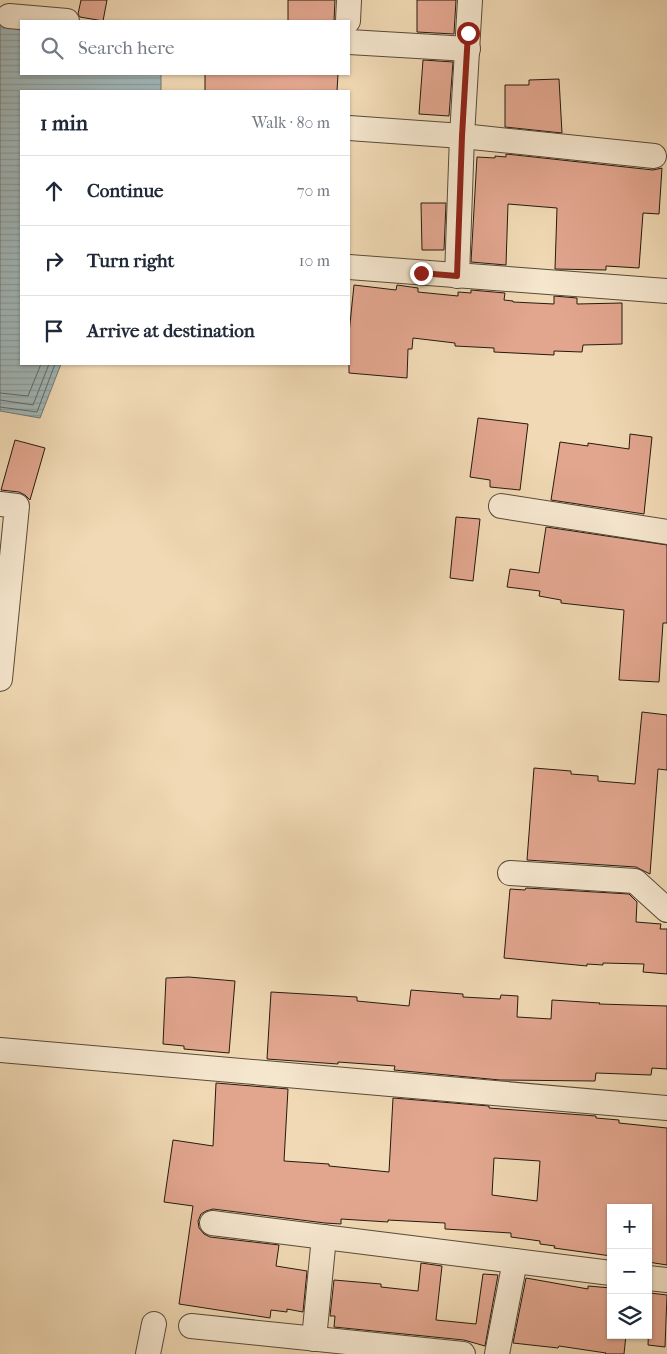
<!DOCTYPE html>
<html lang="en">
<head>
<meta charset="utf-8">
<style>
  :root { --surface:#fff; --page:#f6f6f7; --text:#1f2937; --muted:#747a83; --line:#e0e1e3 }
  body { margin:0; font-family:"IM FELL French Canon",serif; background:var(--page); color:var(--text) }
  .controls { position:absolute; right:15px; bottom:15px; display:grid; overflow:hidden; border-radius:0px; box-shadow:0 1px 4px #0004 }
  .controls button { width:45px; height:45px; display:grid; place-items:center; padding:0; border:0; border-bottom:1px solid var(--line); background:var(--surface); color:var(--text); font:25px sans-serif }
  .stop { position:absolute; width:15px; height:15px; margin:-11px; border:4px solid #8f2418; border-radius:50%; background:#fff }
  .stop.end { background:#8f2418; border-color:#fff; box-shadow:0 1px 5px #0008 }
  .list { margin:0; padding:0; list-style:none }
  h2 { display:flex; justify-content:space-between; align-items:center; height:65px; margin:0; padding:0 20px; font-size:21px }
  h2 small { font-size:16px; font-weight:400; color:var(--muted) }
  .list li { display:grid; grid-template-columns:32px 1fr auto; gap:15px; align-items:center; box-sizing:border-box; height:70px; padding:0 20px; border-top:1px solid var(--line) }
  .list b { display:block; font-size:19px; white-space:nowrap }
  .list em { font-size:16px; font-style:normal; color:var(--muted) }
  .icon { flex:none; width:28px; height:28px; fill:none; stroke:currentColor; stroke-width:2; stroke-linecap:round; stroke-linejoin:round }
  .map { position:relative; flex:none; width:667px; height:1354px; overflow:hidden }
  .search { position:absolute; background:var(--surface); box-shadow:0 1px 4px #0004; left:20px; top:20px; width:330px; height:55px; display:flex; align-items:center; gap:12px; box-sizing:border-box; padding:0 18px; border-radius:0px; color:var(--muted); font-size:19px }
  .panel { position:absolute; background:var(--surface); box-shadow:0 1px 4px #0004; left:20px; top:90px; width:330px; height:275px; border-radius:0px }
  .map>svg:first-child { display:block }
  .water { fill:url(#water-rules); stroke:#6f7875 }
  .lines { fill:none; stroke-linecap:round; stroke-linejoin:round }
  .shore { stroke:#636864; stroke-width:1 }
  .building { fill:#e2a68f; stroke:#251a0e; fill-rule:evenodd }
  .minor-casing { stroke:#584a38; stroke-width:26 }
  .minor { stroke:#f5e6ce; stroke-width:24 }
  .route { stroke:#8f2418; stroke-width:6 }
</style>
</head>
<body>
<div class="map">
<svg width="667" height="1354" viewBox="0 0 667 1354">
  <defs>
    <pattern id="water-rules" width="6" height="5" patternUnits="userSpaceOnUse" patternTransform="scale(1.25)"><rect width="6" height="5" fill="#a1b7b9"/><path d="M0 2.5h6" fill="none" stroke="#8a9d9e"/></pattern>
  </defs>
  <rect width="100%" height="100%" fill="#f0d9b4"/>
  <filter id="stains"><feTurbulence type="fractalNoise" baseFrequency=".004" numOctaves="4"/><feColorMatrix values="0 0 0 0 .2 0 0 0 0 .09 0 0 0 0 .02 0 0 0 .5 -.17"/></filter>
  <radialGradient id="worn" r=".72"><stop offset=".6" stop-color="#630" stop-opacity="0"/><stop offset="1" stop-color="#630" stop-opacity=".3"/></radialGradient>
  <polygon class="water" points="0,20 21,24 21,74 161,74 161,91 21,91 21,364 61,364 40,418 0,411"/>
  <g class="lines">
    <g class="shore">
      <polyline points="0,393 28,396 41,364"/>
      <polyline points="0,400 33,405 49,364"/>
      <polyline points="0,407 37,412 55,364"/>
    </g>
  </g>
  <g class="building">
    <polygon points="81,0 107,0 103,21 80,17 78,14"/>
    <polygon points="288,0 335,0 334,21 288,21"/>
    <polygon points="417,0 456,0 454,34 417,32"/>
    <polygon points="423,60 453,62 449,116 419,114"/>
    <polygon points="205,74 338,74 337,91 205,91"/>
    <polygon points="559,79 562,133 505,127 505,85 529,85 529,80"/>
    <polygon points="506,154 653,170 662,168 659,214 643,213 639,268 606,266 606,270 555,269 557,208 508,204 506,265 471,262 477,157 495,158 495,156 506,157"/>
    <polygon points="421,203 446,203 444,250 422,250"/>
    <polygon points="354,285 396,290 397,285 418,288 418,292 458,296 458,292 471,293 471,290 505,293 504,300 513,301 513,302 554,304 554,296 577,298 577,304 622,303 622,344 583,345 582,352 554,351 554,355 494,352 494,348 455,346 455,343 413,338 412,349 408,349 407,378 349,373 349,333"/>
    <polygon points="478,418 528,424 520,490 490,487 490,480 470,477"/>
    <polygon points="630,434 652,437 644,514 551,500 560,442 588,446 588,443 629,449"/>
    <polygon points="15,440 45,448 30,500 25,495 19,492 1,490"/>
    <polygon points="456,517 480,519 473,581 450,578"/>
    <polygon points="546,527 667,545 667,623 663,623 659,682 619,680 624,610 561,603 561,600 539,596 540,591 507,587 510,569 539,573"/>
    <polygon points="642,712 667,715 667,770 658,769 650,874 636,867 527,860 534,768 571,771 571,774 598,776 598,781 635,784"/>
    <polygon points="526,888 629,894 637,902 636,922 661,924 660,929 667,929 667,974 643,972 644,964 603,963 603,965 587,964 587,966 504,958 510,889 525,890"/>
    <polygon points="189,977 235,981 229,1053 184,1049 184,1046 163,1044 166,978"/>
    <polygon points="411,990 463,994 463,997 500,999 501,995 518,996 517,1017 551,1019 552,1000 600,1003 599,1004 667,1006 667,1069 652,1068 651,1075 596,1073 595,1081 500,1080 394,1070 395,1066 338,1062 338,1064 267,1059 271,992 357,997 357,1001 409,1006"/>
    <path d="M216,1083L288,1089L284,1161L329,1164V1166L389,1172L393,1098L489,1106V1108L596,1116V1118L619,1120V1123L667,1128V1265L648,1262V1208H611V1256L554,1248L555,1246L540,1244V1241L511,1237V1233L445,1229V1223L388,1220V1222L341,1219V1224L325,1223L213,1209L206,1211L201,1214L198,1221L199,1228L204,1234L210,1237L279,1245L276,1266L307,1271L303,1312L287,1309V1312L271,1310L270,1318L179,1304L193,1206L164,1202L173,1140L213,1146ZM494,1158L540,1161L537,1201L492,1195Z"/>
    <polygon points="421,1263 442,1266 436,1320 476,1324 483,1274 498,1275 485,1346 464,1340 334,1327 335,1316 330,1316 334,1280 381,1284 381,1287 418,1291"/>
    <polygon points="526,1278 588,1289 588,1286 611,1288 611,1335 626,1335 624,1354 605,1354 606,1353 559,1346 558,1348 513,1343"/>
    <polygon points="650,1293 667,1295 665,1347 648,1345"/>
  </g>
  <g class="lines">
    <g class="minor-casing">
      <g id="minor">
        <polyline points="9,16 67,21"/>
        <polyline points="348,21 349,0"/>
        <polyline points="349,42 468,49"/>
        <polyline points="349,128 462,136 654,156"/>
        <polyline points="349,267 667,291"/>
        <polyline points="457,276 462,136 470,0"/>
        <polyline points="0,504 17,506 0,679"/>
        <polyline points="501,506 667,532"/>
        <polyline points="510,873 635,881 667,910"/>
        <polyline points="0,1050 667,1108"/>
        <polyline points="212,1223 611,1273"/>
        <polyline points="648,1278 667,1280"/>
        <polyline points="191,1326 463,1354"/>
        <polyline points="314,1339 324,1237"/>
        <polyline points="148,1354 154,1324"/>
        <polyline points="497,1354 515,1261"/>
      </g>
    </g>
    <use href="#minor" class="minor"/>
  </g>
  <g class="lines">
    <polyline class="route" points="421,273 457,276 462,136 468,33"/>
  </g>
  <rect width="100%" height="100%" filter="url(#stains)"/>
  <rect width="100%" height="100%" fill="url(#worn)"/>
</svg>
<div class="controls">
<button>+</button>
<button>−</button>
<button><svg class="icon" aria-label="layers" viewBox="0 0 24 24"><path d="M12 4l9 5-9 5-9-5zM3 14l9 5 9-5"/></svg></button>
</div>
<div class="stop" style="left:468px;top:33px"></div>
<div class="stop end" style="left:421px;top:273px"></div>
<div class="search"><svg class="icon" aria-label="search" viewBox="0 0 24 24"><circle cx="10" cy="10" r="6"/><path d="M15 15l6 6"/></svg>Search here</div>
<section class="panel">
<h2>1 min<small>Walk · 80 m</small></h2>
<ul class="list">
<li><svg class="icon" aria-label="ahead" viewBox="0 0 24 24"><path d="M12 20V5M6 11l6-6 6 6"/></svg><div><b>Continue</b></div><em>70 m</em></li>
<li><svg class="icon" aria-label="right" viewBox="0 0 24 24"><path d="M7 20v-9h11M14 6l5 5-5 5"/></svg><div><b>Turn right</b></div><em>10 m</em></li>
<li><svg class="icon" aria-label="arrive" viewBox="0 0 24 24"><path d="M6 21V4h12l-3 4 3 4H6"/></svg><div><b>Arrive at destination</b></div></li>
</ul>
</section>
</div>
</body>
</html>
